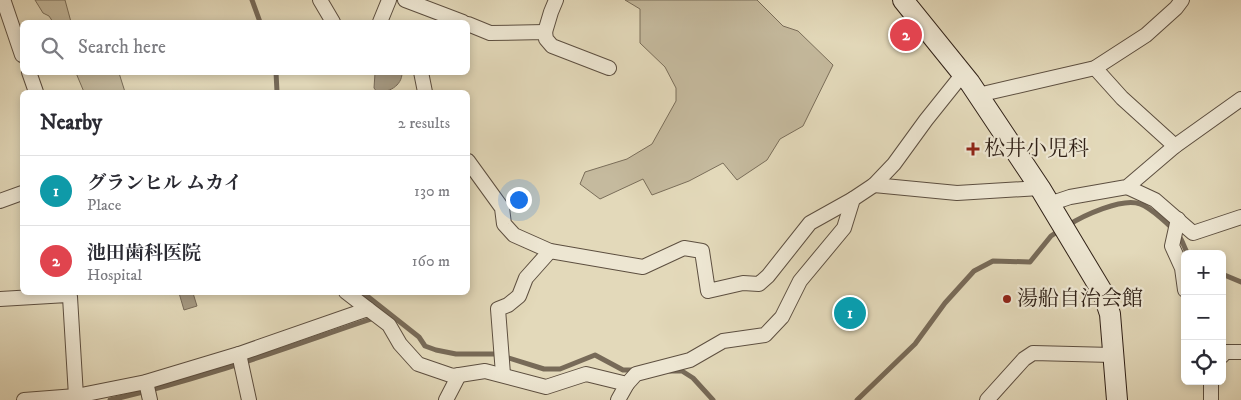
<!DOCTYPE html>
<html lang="en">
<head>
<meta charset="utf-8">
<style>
  :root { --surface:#fff; --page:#f7f7f7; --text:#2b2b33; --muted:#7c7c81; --line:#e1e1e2; --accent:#8f2418 }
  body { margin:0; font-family:"IM FELL DW Pica","Noto Serif JP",serif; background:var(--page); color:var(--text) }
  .controls { position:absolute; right:15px; bottom:15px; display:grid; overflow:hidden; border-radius:8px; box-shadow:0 2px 8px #0003 }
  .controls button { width:45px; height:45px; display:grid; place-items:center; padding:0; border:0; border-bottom:1px solid var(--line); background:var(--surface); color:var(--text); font:25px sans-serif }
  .you { position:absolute; left:518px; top:199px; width:18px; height:18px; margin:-12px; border:4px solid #fff; border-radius:50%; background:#1a73e8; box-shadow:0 0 0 8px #1a73e833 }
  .badge { display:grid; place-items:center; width:32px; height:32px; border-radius:50%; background:var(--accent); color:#fff; font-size:16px; font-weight:700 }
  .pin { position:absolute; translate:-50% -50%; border:2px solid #fff; box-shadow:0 1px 5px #0006 }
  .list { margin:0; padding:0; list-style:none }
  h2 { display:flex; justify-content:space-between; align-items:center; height:65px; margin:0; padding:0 20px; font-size:21px }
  h2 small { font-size:16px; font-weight:400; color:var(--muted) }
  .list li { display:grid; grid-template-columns:32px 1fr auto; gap:15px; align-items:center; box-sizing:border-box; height:70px; padding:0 20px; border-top:1px solid var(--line) }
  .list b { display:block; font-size:19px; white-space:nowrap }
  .list p { margin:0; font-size:16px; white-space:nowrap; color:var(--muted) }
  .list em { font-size:16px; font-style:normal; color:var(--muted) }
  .icon { flex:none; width:28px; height:28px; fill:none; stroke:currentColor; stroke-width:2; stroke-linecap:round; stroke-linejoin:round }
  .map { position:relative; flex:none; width:1241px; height:400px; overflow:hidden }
  .search { position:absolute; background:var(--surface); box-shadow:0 2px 8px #0003; left:20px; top:20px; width:450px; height:55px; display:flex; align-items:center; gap:12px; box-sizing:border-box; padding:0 18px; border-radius:8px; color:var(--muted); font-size:19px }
  .panel { position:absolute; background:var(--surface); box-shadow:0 2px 8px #0003; left:20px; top:90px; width:450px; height:205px; border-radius:8px }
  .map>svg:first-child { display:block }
  .green { fill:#c5ba9e; stroke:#7a6e5a }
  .water { fill:#a69a83; stroke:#776a58 }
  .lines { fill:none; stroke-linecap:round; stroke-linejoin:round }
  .stream { stroke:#776a58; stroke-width:5 }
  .street-casing { stroke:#5d4f40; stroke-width:16 }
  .secondary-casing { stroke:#302117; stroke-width:22 }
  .street { stroke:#ede6d2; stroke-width:14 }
  .secondary { stroke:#ede6d2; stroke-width:20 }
  .poi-dot { fill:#8f2418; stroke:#ede6d2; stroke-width:2 }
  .labels { text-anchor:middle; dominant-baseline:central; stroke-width:4.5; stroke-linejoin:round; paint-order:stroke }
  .poi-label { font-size:21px; fill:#302117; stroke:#ede6d2; text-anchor:start }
</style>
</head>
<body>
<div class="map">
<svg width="1241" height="400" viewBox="0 0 1241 400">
  <rect width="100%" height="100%" fill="#e3d9ba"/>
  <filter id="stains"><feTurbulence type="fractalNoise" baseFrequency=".004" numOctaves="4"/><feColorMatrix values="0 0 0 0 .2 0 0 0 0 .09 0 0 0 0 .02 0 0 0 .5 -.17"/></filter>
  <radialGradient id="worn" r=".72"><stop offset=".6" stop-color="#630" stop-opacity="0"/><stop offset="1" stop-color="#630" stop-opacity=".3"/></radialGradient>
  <g class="green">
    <polygon points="35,0 65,0 71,22 53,22 49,16 43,13"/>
    <polygon points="625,0 757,0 783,26 798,31 833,65 803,126 780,139 767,160 737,180 723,163 689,181 652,195 643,179 600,199 580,184 585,172 627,159 652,144 676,101 676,88 665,67 640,43 640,9"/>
    <polygon points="76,73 119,73 125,92 84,92"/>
  </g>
  <g class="water">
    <path d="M375,73H402C402,86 388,93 377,92L374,88Z"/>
    <polygon points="179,293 193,293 197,306 184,310"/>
  </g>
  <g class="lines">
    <g class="stream">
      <polyline points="252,0 260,22"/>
      <polyline points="276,72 277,92"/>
      <path d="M1067,226C1082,216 1123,197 1140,204C1151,208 1172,227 1179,236C1183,241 1184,248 1188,254"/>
      <polyline points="1222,274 1241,282"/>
      <polyline points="362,292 419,337 425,346 436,350 456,354 496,354 544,369 560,369 595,355 623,370 637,370"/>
      <polyline points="670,371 682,371 693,378 713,400"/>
      <path d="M110,400C201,380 288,347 377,317"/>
      <polyline points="857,400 915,344 945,303 974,271 993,261 1030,262 1051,236 1060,230"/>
    </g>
    <g class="street-casing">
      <g id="street">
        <polyline points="0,0 4,2 22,55"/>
        <polyline points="320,0 333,22"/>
        <polyline points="405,0 463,22"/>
        <polyline points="380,22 389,0"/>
        <polyline points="468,24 490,33 545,32 546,39 552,46 609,68"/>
        <polyline points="545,32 551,12 556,0"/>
        <polyline points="1095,68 1122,98 1175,146"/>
        <polyline points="29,72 36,92"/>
        <polyline points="421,72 425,92"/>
        <polyline points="978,95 1095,68 1146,35 1176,8 1182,0"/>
        <polyline points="468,161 502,208 504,224 514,235 550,251 643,267 684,248 702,251 708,291 743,283 759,284 768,276 810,223 853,199"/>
        <polyline points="874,185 957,193 1040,188"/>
        <polyline points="1127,187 1155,200 1193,233 1241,217"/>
        <polyline points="0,201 22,193"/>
        <polyline points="1049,204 1070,197 1127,187 1175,146 1241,99"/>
        <polyline points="1178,219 1172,246 1182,268 1185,290"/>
        <polyline points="346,292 368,309"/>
        <polyline points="0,299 67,295 70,297 76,396"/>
        <polyline points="239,354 249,400"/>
        <polyline points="1222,356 1225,352 1241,352"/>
        <polyline points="503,374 498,309 508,305 519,296 526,278 550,251"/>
        <polyline points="1211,381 1211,400"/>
        <polyline points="146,382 150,400"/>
        <polyline points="24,400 76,396 146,382 239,354 368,309 389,325 400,344 418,364 453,376 485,371 546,387 586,374 627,384 636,374 690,360 723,341 765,335 782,317 800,281 844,228 853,199 874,185 894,164 926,120 962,75"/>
        <polyline points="446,400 459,375"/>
        <polyline points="618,400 627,384"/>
        <polyline points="987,400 1024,359 1033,353 1112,355"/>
      </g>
    </g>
    <g class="secondary-casing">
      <polyline id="secondary" points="903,0 970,83 1040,188 1103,293 1110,314 1117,400"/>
    </g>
    <use href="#street" class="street"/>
    <use href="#secondary" class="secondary"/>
  </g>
  <g class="poi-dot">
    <path d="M970.5 141.5h5v5h5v5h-5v5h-5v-5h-5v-5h5z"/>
    <circle cx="1007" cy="299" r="5"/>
  </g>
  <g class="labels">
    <g class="poi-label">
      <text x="984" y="149">松井小児科</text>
      <text x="1017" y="299">湯船自治会館</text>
    </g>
  </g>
  <rect width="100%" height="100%" filter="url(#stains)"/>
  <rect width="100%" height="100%" fill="url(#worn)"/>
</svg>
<div class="controls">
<button>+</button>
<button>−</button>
<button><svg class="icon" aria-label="locate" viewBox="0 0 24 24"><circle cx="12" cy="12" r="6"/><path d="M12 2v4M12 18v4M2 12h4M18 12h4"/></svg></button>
</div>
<div class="you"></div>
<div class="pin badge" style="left:850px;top:313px;background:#0f9aa8">1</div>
<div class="pin badge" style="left:906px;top:35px;background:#e0444e">2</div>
<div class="search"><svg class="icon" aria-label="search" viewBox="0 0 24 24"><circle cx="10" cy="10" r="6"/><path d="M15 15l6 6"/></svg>Search here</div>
<section class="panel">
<h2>Nearby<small>2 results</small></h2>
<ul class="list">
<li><span class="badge" style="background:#0f9aa8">1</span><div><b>グランヒル ムカイ</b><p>Place</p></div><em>130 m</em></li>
<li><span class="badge" style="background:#e0444e">2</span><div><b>池田歯科医院</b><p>Hospital</p></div><em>160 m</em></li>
</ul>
</section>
</div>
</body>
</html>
